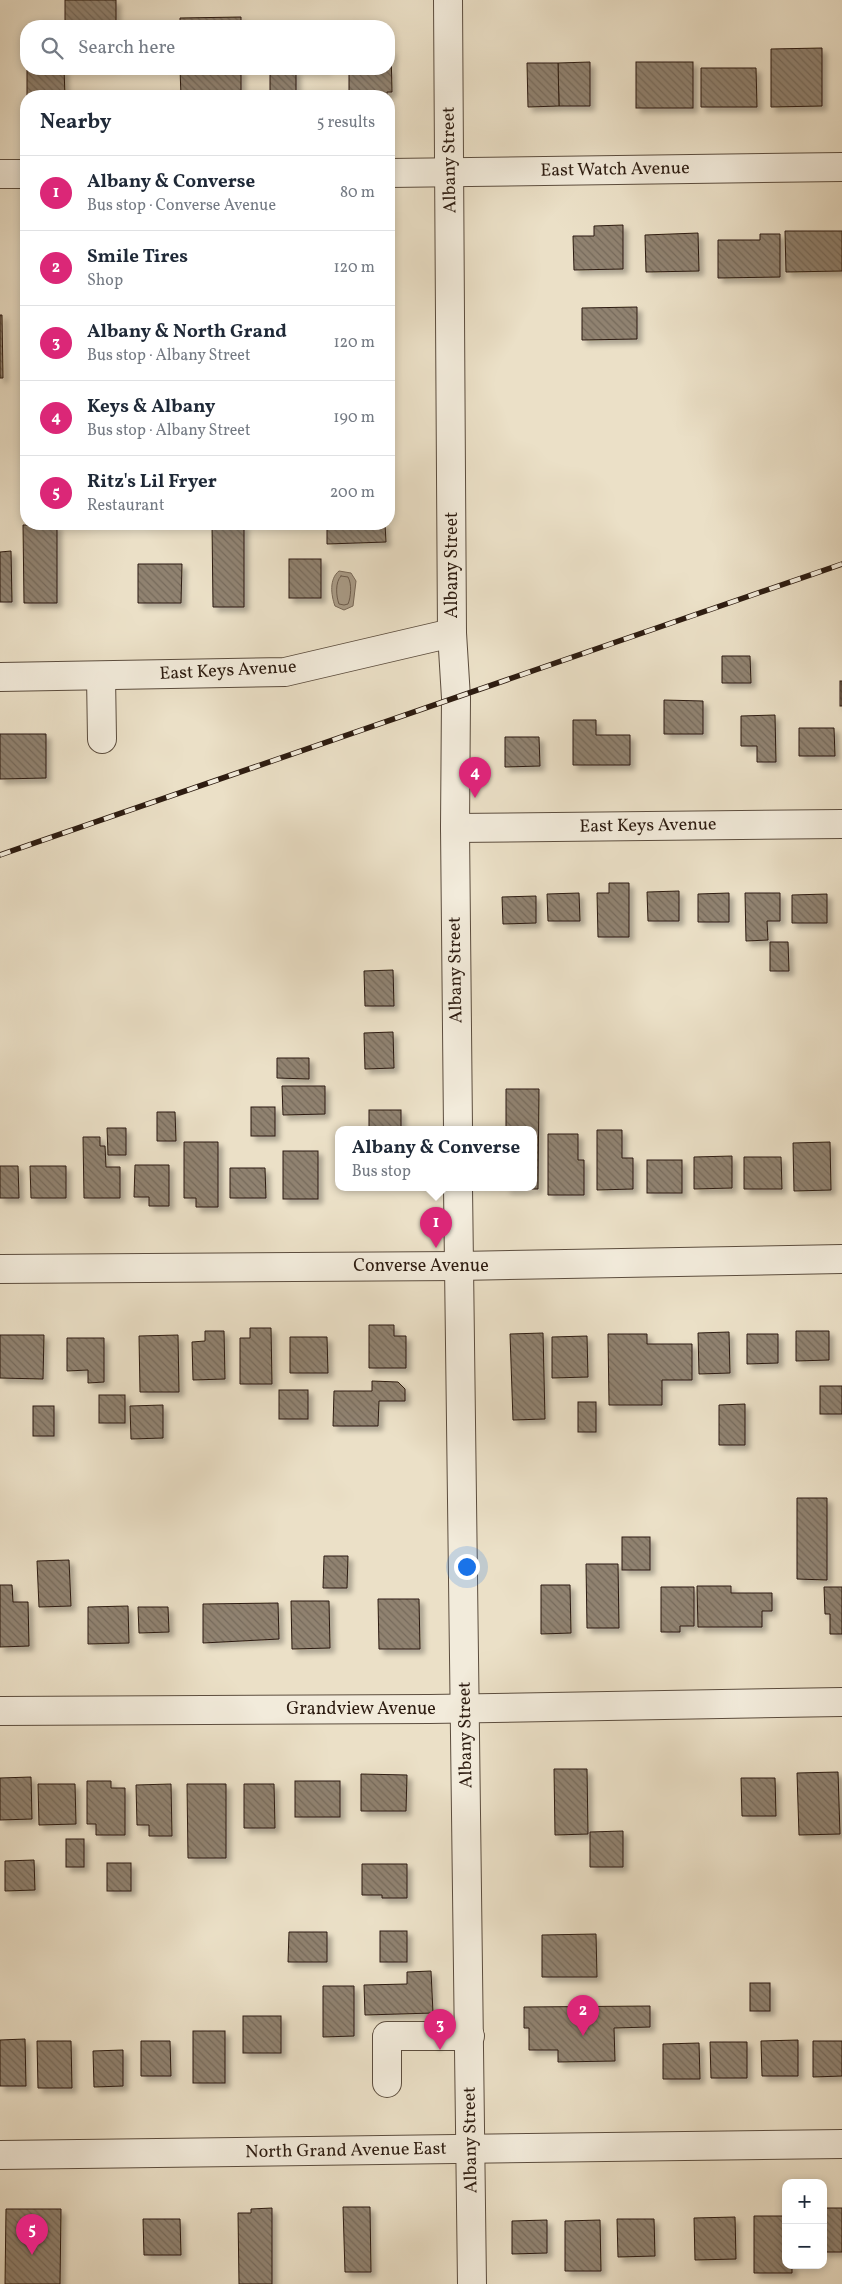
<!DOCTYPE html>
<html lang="en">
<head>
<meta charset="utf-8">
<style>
  :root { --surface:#fff; --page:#f2f2f3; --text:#1f2937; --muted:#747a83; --line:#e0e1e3; --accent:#db2777 }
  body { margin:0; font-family:Vollkorn,serif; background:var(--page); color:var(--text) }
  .controls { position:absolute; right:15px; bottom:15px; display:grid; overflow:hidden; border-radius:10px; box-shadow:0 2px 8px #0003 }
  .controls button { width:45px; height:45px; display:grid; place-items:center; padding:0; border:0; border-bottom:1px solid var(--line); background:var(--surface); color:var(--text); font:25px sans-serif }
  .you { position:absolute; left:466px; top:1566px; width:18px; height:18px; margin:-12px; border:4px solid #fff; border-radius:50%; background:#1a73e8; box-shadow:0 0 0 8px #1a73e833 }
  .badge { display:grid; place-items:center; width:32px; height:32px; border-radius:50%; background:var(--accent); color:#fff; font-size:16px; font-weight:700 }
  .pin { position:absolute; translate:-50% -41px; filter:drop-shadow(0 1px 2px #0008) }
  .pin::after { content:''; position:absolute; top:26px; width:18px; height:15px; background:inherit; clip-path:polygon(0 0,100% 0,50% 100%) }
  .popup { position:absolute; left:335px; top:1126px; width:202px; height:65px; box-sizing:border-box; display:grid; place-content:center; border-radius:10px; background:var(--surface); filter:drop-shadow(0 1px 4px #0005); font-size:16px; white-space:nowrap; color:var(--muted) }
  .popup b { font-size:19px; color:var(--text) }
  .popup::after { content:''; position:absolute; left:50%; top:100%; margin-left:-10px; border:10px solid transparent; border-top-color:var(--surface) }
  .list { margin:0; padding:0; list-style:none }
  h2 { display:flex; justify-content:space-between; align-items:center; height:65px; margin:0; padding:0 20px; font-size:21px }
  h2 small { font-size:16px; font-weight:400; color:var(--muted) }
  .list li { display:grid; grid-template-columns:32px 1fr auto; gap:15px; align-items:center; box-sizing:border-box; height:75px; padding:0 20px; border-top:1px solid var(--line) }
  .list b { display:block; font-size:19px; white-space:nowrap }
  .list p { margin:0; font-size:16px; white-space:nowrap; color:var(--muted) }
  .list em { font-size:16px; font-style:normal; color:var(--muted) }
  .icon { flex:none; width:28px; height:28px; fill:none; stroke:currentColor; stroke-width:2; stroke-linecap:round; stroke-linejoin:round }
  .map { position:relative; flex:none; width:842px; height:2284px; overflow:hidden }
  .search { position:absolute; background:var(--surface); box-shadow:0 2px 8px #0003; left:20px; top:20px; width:375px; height:55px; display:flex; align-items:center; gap:12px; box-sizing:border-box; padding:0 18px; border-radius:20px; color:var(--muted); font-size:19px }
  .panel { position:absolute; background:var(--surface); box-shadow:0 2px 8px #0003; left:20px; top:90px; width:375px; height:440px; border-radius:20px }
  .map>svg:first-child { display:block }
  .water { fill:#aa9d89; stroke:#786959 }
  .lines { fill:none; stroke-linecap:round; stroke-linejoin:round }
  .shore { stroke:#6c5c4d; stroke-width:1 }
  .building { fill:url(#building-back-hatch); stroke:#2d1c11; filter:url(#shadow) }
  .minor-casing { stroke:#5c4d3e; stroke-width:30 }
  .minor { stroke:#f2ebdb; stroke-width:28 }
  .rail-casing { stroke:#2d1c11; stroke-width:5.5 }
  .rail { stroke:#f2ebdb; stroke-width:4; stroke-dasharray:11; stroke-linecap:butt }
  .labels { text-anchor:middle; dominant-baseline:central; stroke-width:4; stroke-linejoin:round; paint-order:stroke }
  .street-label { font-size:18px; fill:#2d1c11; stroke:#f2ebdb }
</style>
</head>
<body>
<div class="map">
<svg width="842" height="2284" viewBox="0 0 842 2284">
  <defs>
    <pattern id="building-back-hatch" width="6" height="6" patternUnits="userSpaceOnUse" patternTransform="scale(1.25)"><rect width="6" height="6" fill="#908270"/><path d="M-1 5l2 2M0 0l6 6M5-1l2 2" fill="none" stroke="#766a5b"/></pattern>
    <filter id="shadow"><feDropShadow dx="4.5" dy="4.5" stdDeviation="2.5" flood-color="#0004"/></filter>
  </defs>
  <rect width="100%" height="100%" fill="#ebe0c7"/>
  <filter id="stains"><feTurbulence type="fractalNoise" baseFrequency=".004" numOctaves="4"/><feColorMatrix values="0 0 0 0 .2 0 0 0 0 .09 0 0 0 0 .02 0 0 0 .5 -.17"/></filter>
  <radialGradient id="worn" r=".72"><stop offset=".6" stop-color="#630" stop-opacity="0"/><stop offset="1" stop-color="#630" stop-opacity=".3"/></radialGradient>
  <path class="water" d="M339,571L351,573L356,581L353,606L344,610L335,606C331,595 329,579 339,571Z"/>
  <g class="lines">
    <path class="shore" d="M341,576L348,577C352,584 351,597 348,604L344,605L339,604C336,596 335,582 341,576Z"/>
  </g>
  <g class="building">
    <rect x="65" y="0" width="51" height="22"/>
    <polygon points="241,17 241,26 180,26 180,18"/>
    <polygon points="822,48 822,106 771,107 771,49"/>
    <polygon points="389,50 391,50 392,92 387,92 387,96 349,96 349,69 389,69"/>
    <polygon points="590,62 590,106 559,106 558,63"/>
    <rect x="636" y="62" width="57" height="46"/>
    <polygon points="527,63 558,63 559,106 528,107"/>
    <polygon points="701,68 756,68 757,107 701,107"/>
    <polygon points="27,69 64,69 65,96 27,96"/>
    <polygon points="180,69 241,69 241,96 181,96"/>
    <polygon points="270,69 327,69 327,70 296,70 296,96 270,96"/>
    <polygon points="623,225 623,269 574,270 573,236 594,236 594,226"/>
    <polygon points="785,231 842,231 842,271 786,272"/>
    <polygon points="698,233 699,271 646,272 645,235"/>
    <polygon points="760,234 780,234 780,277 718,278 718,240 760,240"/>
    <polygon points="637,307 637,339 582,340 582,308"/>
    <polygon points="0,315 2,315 3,378 0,378"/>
    <polygon points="212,524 244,524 244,607 213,607"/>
    <polygon points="327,524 385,524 386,542 327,544"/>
    <polygon points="23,525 57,525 57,603 24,603"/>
    <polygon points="11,551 12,602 0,602 0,552"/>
    <rect x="289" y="559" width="32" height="39"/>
    <polygon points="138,564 182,564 181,603 138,603"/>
    <polygon points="722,656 750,656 751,683 722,683"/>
    <rect x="840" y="681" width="2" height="25"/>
    <polygon points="664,700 703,701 703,734 664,734"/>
    <polygon points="775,715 776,762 757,762 757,746 741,746 741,716"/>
    <polygon points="573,720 596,720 596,735 630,735 630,765 573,765"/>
    <polygon points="799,728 834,728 835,756 799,756"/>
    <polygon points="0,734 46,734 46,778 0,779"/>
    <polygon points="505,737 539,737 540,766 505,767"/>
    <polygon points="609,883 629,883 629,937 598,937 597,893 609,893"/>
    <polygon points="679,891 679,921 648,921 647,892"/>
    <polygon points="579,893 580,921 548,921 547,894"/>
    <polygon points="729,893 729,922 698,922 698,894"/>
    <polygon points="745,893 780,893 780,921 767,921 768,940 746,941"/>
    <polygon points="827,894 827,923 792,923 792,895"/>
    <polygon points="536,896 536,923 503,924 502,897"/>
    <polygon points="770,942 788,942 789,971 770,971"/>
    <polygon points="393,970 394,1006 365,1006 364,971"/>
    <polygon points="393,1032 394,1068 365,1069 364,1033"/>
    <polygon points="277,1058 309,1058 309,1079 277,1078"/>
    <polygon points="282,1086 325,1086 325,1114 283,1115"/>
    <polygon points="506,1089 539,1089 538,1189 506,1189 506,1187 534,1187 534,1129 506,1129"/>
    <rect x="251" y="1107" width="24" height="29"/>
    <rect x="369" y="1110" width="32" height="19"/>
    <polygon points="157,1112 175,1112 176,1141 157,1141"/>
    <polygon points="107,1128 126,1128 126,1155 108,1155"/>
    <polygon points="597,1130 622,1130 622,1158 633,1158 633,1189 597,1190"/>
    <polygon points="548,1134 578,1134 578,1160 584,1160 584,1195 548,1195"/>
    <polygon points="83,1137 100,1137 100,1146 105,1146 106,1167 120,1167 120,1198 84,1198"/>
    <polygon points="184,1142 218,1142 218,1207 196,1207 196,1198 184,1198"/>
    <polygon points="830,1142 831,1190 794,1191 793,1143"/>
    <rect x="283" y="1151" width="35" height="48"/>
    <polygon points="732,1156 732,1188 694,1189 694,1157"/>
    <polygon points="744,1157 781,1157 782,1189 744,1189"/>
    <rect x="647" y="1160" width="35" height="33"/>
    <polygon points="135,1165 169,1165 169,1206 149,1206 149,1197 134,1197"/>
    <polygon points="0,1166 18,1166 19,1198 0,1198"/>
    <polygon points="30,1166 66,1166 66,1198 31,1198"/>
    <polygon points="230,1168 265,1168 266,1198 230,1198"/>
    <polygon points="369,1325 394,1325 394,1336 406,1336 406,1368 369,1368"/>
    <polygon points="250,1328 271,1328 272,1384 240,1384 240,1338 250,1338"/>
    <polygon points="205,1331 224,1331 225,1379 193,1380 192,1342 205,1341"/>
    <polygon points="796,1331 829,1331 829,1360 796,1361"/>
    <polygon points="729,1332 730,1373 699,1374 698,1333"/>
    <polygon points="543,1333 545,1419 513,1420 510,1334"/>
    <polygon points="608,1334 647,1334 647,1344 692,1344 692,1380 662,1380 662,1405 609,1405"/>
    <polygon points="747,1334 778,1334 778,1363 747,1364"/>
    <polygon points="0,1335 44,1335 43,1379 0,1378"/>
    <polygon points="178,1335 179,1392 140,1392 139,1336"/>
    <polygon points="587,1336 588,1377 552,1378 552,1337"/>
    <polygon points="290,1337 327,1337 328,1373 290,1373"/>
    <polygon points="67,1338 104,1338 104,1382 88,1383 88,1370 67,1371"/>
    <polygon points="372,1381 398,1382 405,1389 405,1401 379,1401 378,1426 333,1426 334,1391 372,1391"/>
    <rect x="820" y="1386" width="22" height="28"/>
    <rect x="279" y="1390" width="29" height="29"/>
    <rect x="99" y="1395" width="26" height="28"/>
    <rect x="578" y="1402" width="18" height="30"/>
    <polygon points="745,1404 745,1445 719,1445 719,1405"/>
    <polygon points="163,1405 163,1438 131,1439 130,1406"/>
    <rect x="33" y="1406" width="21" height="30"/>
    <polygon points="797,1498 827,1498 827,1580 797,1579"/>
    <rect x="622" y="1537" width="28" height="33"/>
    <polygon points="324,1556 348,1556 347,1588 323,1588"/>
    <polygon points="69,1560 71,1606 39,1607 37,1561"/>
    <polygon points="586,1564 618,1564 619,1628 587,1628"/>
    <polygon points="0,1585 12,1585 13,1602 28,1602 29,1646 0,1647"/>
    <polygon points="541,1585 570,1585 571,1633 541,1634"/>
    <polygon points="697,1586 731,1586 731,1593 772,1593 772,1611 762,1611 762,1627 698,1627"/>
    <polygon points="661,1587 694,1587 694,1626 680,1626 680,1632 661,1632"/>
    <polygon points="824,1587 842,1587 842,1634 830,1634 830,1614 825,1614"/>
    <polygon points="378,1599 419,1599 420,1649 379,1649"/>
    <polygon points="291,1601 329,1601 330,1648 292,1649"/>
    <polygon points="278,1603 279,1639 203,1643 203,1604"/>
    <polygon points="128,1606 129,1643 88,1644 88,1607"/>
    <polygon points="138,1607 168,1607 169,1632 139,1633"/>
    <polygon points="554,1769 587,1769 588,1834 555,1835"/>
    <polygon points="838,1772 840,1834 799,1835 797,1773"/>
    <polygon points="361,1774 407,1775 406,1811 361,1811"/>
    <polygon points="31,1777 32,1819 0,1820 0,1778"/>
    <polygon points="741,1778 775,1778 776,1816 742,1816"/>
    <polygon points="87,1781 111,1781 111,1788 125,1788 125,1835 96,1835 96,1824 87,1824"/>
    <rect x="295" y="1781" width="45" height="36"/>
    <polygon points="38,1784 75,1784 76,1824 39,1825"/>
    <polygon points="171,1784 172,1836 149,1836 149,1825 137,1825 136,1785"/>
    <polygon points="187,1784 226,1784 226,1858 188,1858"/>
    <polygon points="244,1784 274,1784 275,1828 244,1828"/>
    <polygon points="623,1831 623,1867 590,1867 590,1832"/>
    <rect x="66" y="1839" width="18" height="28"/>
    <polygon points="34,1860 35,1890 5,1891 5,1861"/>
    <rect x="107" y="1863" width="24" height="28"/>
    <polygon points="362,1864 407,1864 407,1898 382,1898 382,1895 362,1895"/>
    <rect x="380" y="1931" width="27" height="31"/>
    <polygon points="289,1932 327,1932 327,1962 288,1962"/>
    <polygon points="596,1934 597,1977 542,1977 542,1935"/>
    <polygon points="431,1971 433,2013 365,2015 364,1985 407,1984 407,1972"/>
    <rect x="750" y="1983" width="20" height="28"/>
    <polygon points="323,1986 354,1986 354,2036 323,2037"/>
    <polygon points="650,2006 650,2027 614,2028 615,2061 558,2062 558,2050 529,2050 529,2028 524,2028 524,2007"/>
    <rect x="243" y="2016" width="38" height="37"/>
    <rect x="193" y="2031" width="32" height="52"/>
    <polygon points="25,2039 26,2086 0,2086 0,2040"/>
    <polygon points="798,2040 798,2076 762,2076 761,2041"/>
    <polygon points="37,2041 71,2041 72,2088 38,2088"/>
    <polygon points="141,2041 170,2041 171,2076 141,2076"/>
    <polygon points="813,2041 842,2041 842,2076 813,2077"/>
    <polygon points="710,2042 747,2042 747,2078 711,2078"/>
    <polygon points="699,2043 700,2079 663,2079 663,2044"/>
    <polygon points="123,2050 123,2086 94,2087 93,2051"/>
    <polygon points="343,2207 370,2207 371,2272 345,2272"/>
    <polygon points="272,2208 272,2284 239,2284 238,2213 251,2213 251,2209"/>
    <rect x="823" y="2208" width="19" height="44"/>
    <polygon points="6,2209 61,2209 60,2284 5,2284"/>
    <polygon points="754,2216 786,2216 786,2265 792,2265 792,2273 754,2273"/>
    <polygon points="735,2217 736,2259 695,2260 694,2218"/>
    <polygon points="143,2219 180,2219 181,2255 144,2255"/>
    <polygon points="617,2219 654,2219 655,2256 618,2257"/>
    <polygon points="547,2220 547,2253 512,2254 512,2221"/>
    <polygon points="600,2220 601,2271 565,2271 565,2221"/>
  </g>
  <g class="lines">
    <g class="minor-casing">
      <g id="minor">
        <polyline points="448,0 452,633 456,698 455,828 458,1129"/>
        <polyline points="389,173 842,167"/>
        <polyline points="0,174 26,174"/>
        <polyline points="101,676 102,739"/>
        <polyline points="0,677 285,672 452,633"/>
        <polyline points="455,828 842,824"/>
        <polyline points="458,1187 472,2284"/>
        <polyline points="0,1269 459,1266 842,1259"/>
        <polyline points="0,1711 430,1709 842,1702"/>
        <polyline points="387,2083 387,2036 470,2036"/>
        <polyline points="0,2155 842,2144"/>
      </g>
    </g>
    <use href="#minor" class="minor"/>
    <g class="rail-casing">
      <polyline id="rail" points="0,855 842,564"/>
    </g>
    <use href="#rail" class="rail"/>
  </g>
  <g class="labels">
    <g class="street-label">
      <text transform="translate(450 160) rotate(-91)">Albany Street</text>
      <text transform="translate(615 170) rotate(-1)">East Watch Avenue</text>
      <text transform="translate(452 565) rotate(-90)">Albany Street</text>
      <text transform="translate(228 671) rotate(-3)">East Keys Avenue</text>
      <text transform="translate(648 826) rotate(-1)">East Keys Avenue</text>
      <text transform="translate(456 970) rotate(-91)">Albany Street</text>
      <text x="421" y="1266">Converse Avenue</text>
      <text x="361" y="1709">Grandview Avenue</text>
      <text transform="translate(466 1735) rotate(-91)">Albany Street</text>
      <text transform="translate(471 2140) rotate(-91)">Albany Street</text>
      <text transform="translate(346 2151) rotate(-1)">North Grand Avenue East</text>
    </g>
  </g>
  <rect width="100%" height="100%" filter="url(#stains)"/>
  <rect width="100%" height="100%" fill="url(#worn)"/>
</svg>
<div class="controls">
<button>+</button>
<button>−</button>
</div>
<div class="you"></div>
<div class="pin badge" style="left:436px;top:1248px">1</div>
<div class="popup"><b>Albany &amp; Converse</b>Bus stop</div>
<div class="pin badge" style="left:583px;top:2036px">2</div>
<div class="pin badge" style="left:440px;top:2050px">3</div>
<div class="pin badge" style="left:475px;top:798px">4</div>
<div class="pin badge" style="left:32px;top:2255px">5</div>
<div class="search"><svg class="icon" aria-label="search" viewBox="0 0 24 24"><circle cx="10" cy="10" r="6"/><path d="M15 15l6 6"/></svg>Search here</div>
<section class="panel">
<h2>Nearby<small>5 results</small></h2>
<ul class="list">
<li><span class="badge">1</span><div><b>Albany &amp; Converse</b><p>Bus stop · Converse Avenue</p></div><em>80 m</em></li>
<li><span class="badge">2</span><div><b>Smile Tires</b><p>Shop</p></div><em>120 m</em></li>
<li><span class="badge">3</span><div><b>Albany &amp; North Grand</b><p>Bus stop · Albany Street</p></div><em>120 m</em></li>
<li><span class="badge">4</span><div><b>Keys &amp; Albany</b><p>Bus stop · Albany Street</p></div><em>190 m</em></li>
<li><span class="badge">5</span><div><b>Ritz's Lil Fryer</b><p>Restaurant</p></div><em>200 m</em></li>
</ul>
</section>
</div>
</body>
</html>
